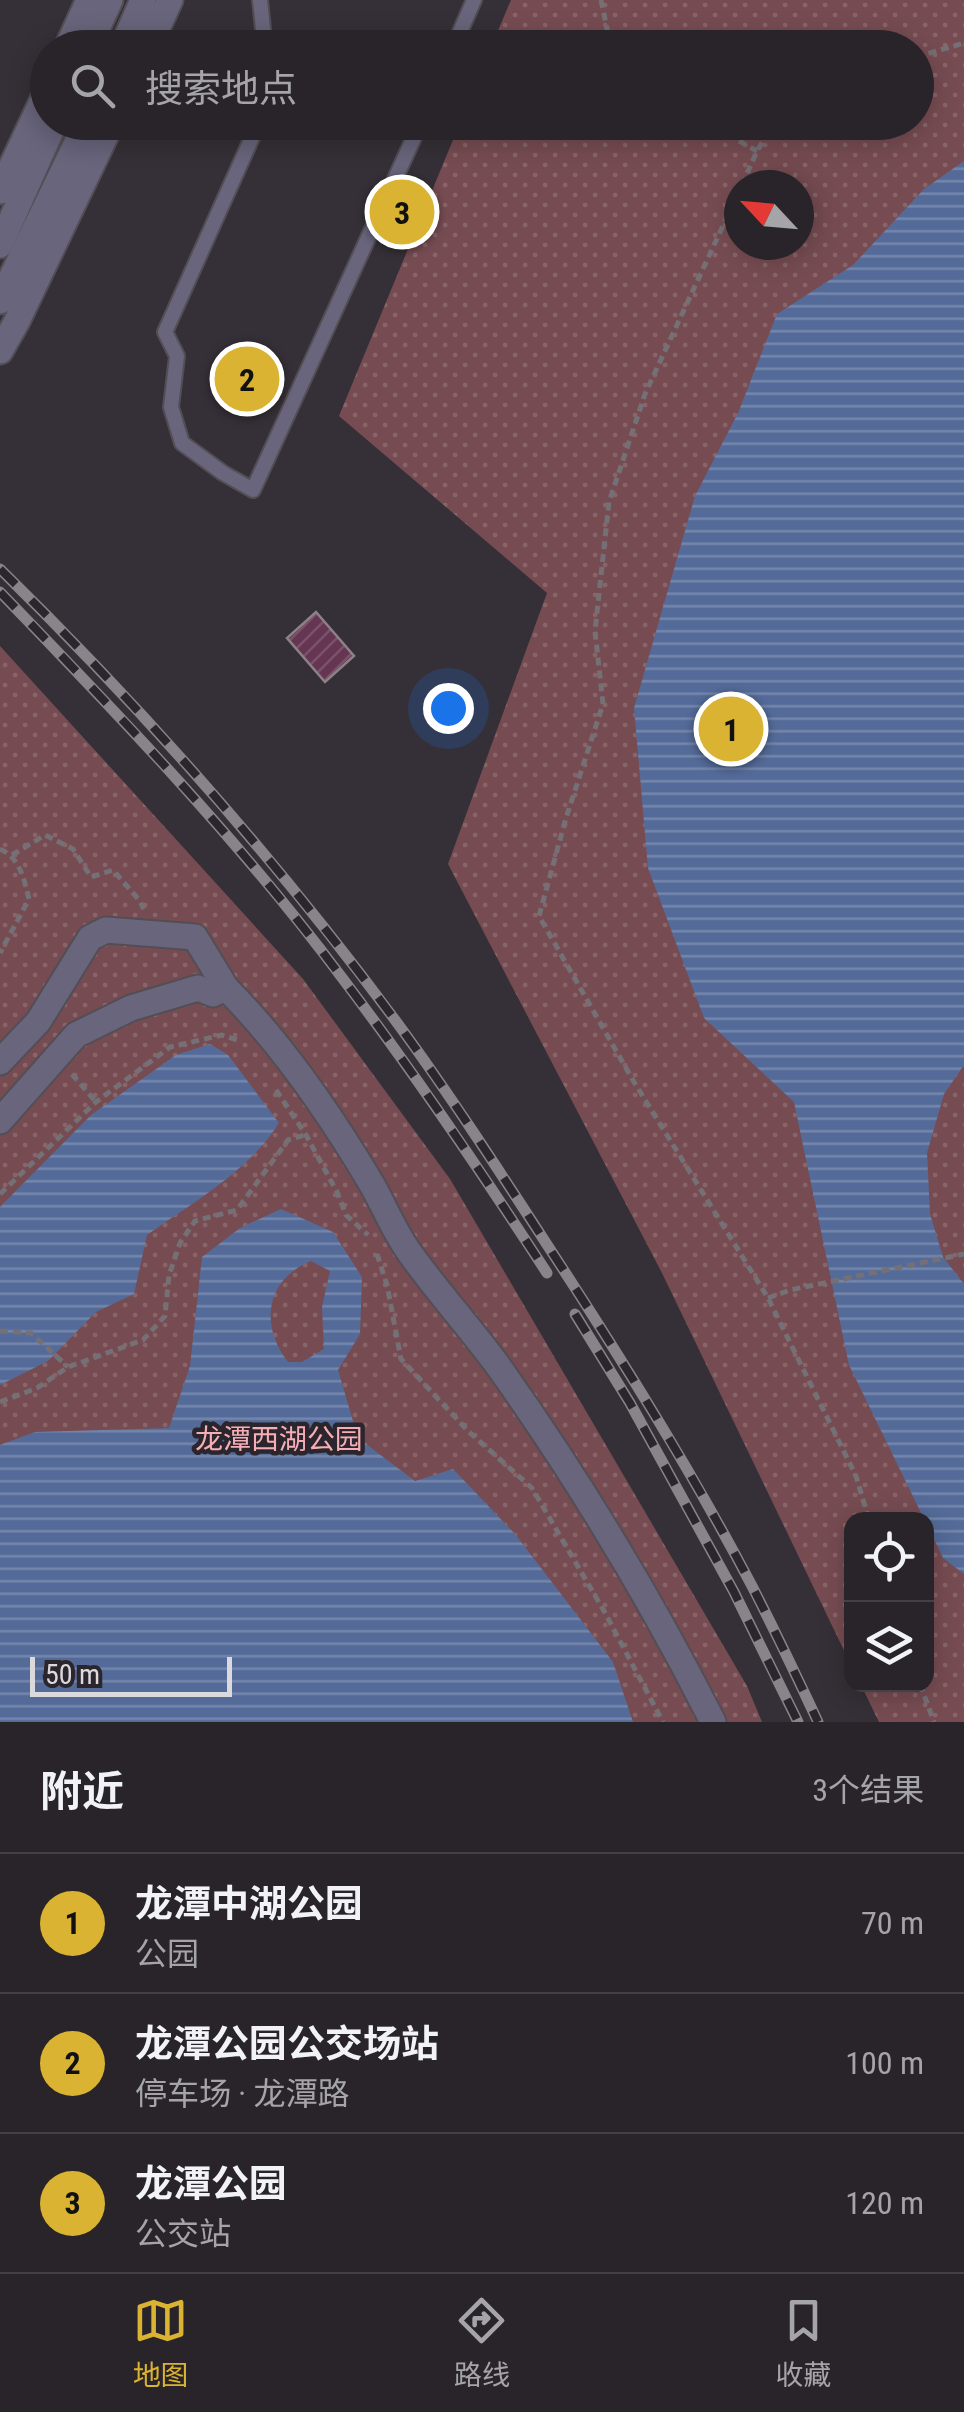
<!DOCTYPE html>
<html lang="zh">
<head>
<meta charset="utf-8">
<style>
  :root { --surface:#282429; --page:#302c31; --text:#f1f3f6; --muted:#a5a4a8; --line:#444146; --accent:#dab333 }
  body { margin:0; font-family:"Roboto Condensed","Noto Sans SC",sans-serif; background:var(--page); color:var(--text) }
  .controls { position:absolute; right:30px; bottom:30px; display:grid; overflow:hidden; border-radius:20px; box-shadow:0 5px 25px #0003 }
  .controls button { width:90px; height:90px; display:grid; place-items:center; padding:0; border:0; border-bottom:2px solid var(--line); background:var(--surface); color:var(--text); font:50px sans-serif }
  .compass { position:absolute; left:724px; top:170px; width:90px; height:90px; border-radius:50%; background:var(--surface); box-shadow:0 5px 25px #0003; rotate:296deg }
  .scale { position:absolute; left:30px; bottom:25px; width:202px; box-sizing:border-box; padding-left:10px; border:5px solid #dcd9dd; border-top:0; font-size:28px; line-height:35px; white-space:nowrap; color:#dcd9dd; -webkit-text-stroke:8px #2b262d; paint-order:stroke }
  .you { position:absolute; left:448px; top:708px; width:35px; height:35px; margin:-25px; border:8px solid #fff; border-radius:50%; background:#1a73e8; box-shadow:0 0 0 15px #1a73e833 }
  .badge { display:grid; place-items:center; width:65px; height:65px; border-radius:50%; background:var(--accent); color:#111; font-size:32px; font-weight:700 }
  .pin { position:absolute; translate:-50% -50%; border:5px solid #fff; box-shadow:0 2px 10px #0006 }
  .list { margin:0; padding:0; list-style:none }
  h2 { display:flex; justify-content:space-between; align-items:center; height:130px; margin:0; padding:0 40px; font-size:42px }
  h2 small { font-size:32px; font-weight:400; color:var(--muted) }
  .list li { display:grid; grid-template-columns:65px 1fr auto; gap:30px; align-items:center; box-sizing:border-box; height:140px; padding:0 40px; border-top:2px solid var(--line) }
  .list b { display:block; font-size:38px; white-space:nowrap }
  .list p { margin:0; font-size:32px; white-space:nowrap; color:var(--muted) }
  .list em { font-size:32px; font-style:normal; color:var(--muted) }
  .icon { flex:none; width:55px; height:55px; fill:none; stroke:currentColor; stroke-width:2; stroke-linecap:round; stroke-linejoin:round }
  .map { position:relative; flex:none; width:964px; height:1722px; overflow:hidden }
  .search { position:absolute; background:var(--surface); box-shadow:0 5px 25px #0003; left:30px; right:30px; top:30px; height:110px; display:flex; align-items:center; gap:25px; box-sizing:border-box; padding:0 35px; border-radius:55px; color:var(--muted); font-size:38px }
  .sheet { height:550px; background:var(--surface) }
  nav { display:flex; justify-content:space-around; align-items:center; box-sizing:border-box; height:140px; border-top:2px solid var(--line); background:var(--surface); font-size:28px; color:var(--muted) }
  nav a { display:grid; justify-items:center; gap:5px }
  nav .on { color:var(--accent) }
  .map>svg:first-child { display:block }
  .grass { fill:url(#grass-dots); fill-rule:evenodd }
  .water { fill:url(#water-rules); fill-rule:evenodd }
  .building { fill:url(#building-hatch); stroke:#8c8187; stroke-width:2.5 }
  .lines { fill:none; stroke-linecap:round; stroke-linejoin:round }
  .service-casing { stroke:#534e55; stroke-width:18 }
  .minor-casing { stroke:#534e55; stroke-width:29 }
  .tertiary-casing { stroke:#534e55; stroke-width:29 }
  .path { stroke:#747076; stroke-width:5; stroke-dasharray:8 5; stroke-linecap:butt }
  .service { stroke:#68657c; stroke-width:14 }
  .minor { stroke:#68657c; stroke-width:25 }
  .tertiary { stroke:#68657c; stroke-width:25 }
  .rail-casing { stroke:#88848a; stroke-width:11 }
  .rail { stroke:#2b262d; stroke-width:8; stroke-dasharray:22; stroke-linecap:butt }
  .labels { text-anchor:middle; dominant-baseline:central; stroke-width:9; stroke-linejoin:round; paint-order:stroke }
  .park-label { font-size:28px; fill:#f6adb6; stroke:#2b262d }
</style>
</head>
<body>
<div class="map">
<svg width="964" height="1722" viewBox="0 0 964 1722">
  <defs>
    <pattern id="grass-dots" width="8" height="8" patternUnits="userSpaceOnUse" patternTransform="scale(2.5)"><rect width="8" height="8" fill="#764c52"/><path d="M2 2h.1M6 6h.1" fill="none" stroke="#89656a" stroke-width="1.8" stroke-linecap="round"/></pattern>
    <pattern id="water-rules" width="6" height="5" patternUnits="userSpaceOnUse" patternTransform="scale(2.5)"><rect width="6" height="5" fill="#546b99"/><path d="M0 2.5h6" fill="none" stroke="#7486ab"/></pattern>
    <pattern id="building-hatch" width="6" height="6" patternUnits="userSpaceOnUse" patternTransform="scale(2.5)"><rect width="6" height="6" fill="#653552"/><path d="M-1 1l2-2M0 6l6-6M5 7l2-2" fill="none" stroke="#7a526a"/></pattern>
  </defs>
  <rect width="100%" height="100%" fill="#353037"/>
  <g class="grass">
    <path d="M511,0H964V1722H879L861,1685L926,1684V1520H852L851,1665L662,1273L448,864L547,593L339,416L460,123L916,122V48L491,47ZM739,185H799V245H739Z"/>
    <polygon points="0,646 303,979 450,1179 747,1686 762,1722 0,1722"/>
  </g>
  <g class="water">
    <polygon points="964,161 964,1065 944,1094 927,1153 930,1214 943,1257 964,1284 964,1574 943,1558 927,1524 926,1520 924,1519 849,1365 794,1102 704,1018 648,868 634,708 695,496 738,413 777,314 853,265 924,189"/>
    <path d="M210,1044L228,1055L279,1123C248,1172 193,1202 147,1235L134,1294L96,1312L48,1361L0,1385V1207L91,1115L176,1055Z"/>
    <path d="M281,1209L333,1232L362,1277L360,1334L338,1370L358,1438L415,1481L453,1469L515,1534L613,1662L633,1722H0V1445L35,1432L169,1428L190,1366L202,1257L240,1228ZM311,1261L330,1271L322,1307L324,1349L302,1362H288C259,1325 266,1279 311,1261Z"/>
  </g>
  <polygon class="building" points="316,612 354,656 325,682 287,638"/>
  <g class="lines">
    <g class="service-casing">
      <g id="service">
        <polyline points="260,0 265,48"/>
        <polyline points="453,48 474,0"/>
        <polyline points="259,122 165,332 177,356 171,407 182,443 223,473 253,490 421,122"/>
      </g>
    </g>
    <g class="minor-casing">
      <g id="minor">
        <polyline points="0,1062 38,1022 90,938 106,930 195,937 226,988"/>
        <path d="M0,1121L76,1035L131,1008L198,988L213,994L226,988C283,1045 330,1114 371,1183C385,1207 395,1234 412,1256C440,1295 473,1331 501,1370C580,1482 651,1599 713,1722"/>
      </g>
    </g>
    <g class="tertiary-casing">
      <g id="tertiary">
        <polyline points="67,48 89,0"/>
        <polyline points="88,48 110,0"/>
        <polyline points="122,48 143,0"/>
        <polyline points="148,48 170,0"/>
        <polyline points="0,191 48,89"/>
        <polyline points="0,245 55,122"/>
        <polyline points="0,301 87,122"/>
        <polyline points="0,351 17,321 112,122"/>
      </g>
    </g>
    <g class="path">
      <polyline points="601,0 611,48"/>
      <polyline points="916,57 964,43"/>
      <polyline points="705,122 757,151"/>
      <polyline points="742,185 757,151 775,122"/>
      <polyline points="739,191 645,394 609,502 595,631 603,704 566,818 539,916 634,1082 768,1298 856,1476 869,1520"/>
      <path d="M0,849C20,858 24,879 29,899L0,953"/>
      <polyline points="12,855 45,835 73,849 91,877 113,870 139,900 144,909"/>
      <polyline points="72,1074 96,1102"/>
      <polyline points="276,1090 306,1135 337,1192 346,1215 368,1235"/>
      <polyline points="0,1194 96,1102 170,1047 222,1035 240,1041"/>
      <polyline points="377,1254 387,1285 401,1359 468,1431 532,1488 604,1611 663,1722"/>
      <polyline points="768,1298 790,1290 964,1254"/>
      <polyline points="0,1331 31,1333 68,1367"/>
      <polyline points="0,1402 37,1388 68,1367 143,1340 165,1316 169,1275 180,1243 195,1221 237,1210 288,1140 308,1134"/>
      <polyline points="920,1684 934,1722"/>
    </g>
    <use href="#service" class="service"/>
    <use href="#minor" class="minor"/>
    <use href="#tertiary" class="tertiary"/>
    <g class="rail-casing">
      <g id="rail">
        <path d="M0,569C144,710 278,862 398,1024C450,1095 498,1169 546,1243C619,1355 690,1468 752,1586C775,1631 797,1677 818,1722"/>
        <path d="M0,592C120,716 240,841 343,979C415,1074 482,1173 547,1273"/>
        <polyline points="575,1314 630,1403 734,1592 798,1722"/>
      </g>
    </g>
    <use href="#rail" class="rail"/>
  </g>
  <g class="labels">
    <g class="park-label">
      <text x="279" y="1439">龙潭西湖公园</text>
    </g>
  </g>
</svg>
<div class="controls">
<button><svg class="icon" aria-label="locate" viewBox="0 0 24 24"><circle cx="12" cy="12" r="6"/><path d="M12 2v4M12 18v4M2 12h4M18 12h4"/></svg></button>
<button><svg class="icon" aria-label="layers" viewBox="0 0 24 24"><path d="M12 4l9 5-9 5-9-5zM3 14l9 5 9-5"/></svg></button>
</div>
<svg class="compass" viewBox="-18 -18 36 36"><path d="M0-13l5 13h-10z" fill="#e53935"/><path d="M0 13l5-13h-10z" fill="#a5a4a8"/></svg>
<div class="scale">50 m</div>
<div class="you"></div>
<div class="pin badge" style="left:731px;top:729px">1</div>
<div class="pin badge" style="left:247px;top:379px">2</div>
<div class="pin badge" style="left:402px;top:212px">3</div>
<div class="search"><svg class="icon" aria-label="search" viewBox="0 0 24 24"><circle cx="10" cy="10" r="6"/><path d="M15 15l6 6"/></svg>搜索地点</div>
</div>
<section class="sheet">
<h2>附近<small>3个结果</small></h2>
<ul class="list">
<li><span class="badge">1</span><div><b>龙潭中湖公园</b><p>公园</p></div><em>70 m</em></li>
<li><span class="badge">2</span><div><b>龙潭公园公交场站</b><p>停车场 · 龙潭路</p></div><em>100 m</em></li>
<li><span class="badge">3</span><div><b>龙潭公园</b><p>公交站</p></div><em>120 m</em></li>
</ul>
</section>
<nav>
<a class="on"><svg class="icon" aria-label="map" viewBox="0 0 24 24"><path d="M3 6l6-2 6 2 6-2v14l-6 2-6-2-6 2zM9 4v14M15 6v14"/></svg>地图</a>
<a><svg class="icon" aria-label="directions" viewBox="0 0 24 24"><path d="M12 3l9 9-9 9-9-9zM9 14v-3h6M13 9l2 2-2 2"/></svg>路线</a>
<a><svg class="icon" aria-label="saved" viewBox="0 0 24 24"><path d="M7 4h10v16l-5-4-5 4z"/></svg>收藏</a>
</nav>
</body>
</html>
